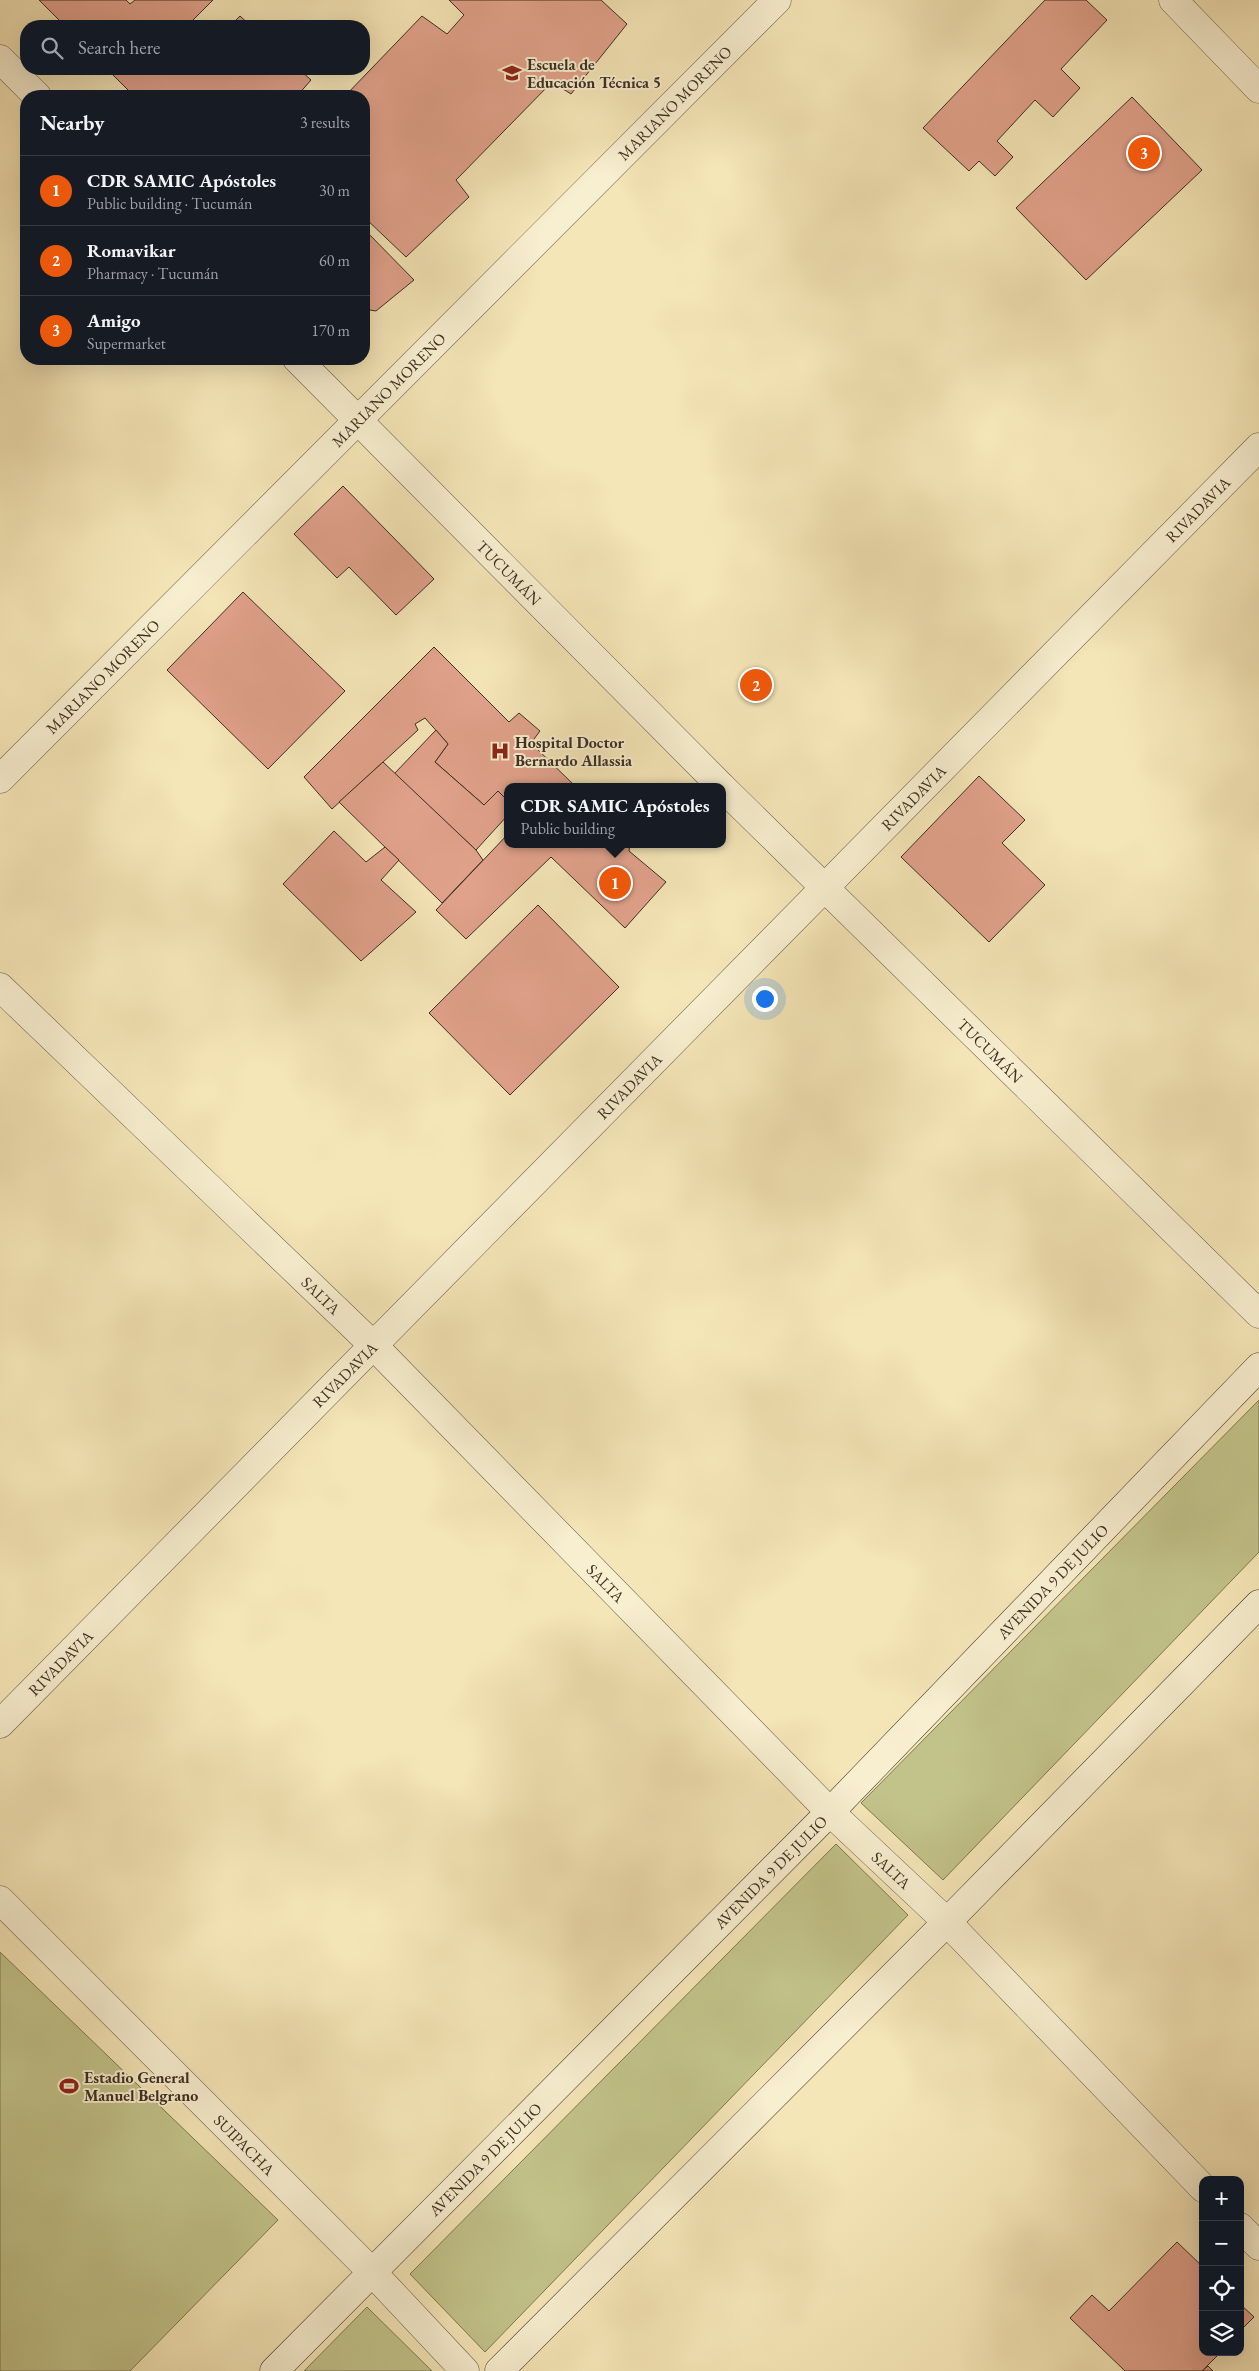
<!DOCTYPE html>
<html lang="en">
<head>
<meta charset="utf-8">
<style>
  :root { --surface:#171b24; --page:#20242c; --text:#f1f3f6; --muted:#9ea1a6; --line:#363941; --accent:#ea580c }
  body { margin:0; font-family:"EB Garamond",serif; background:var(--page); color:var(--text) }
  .controls { position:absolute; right:15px; bottom:15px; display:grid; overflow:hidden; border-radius:10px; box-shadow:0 5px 20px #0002 }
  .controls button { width:45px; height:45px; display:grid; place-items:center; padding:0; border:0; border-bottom:1px solid var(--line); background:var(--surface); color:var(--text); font:25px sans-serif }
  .you { position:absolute; left:764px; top:998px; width:18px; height:18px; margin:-12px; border:4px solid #fff; border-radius:50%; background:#1a73e8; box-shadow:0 0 0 8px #1a73e833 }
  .badge { display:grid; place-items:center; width:32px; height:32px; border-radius:50%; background:var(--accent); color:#fff; font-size:16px; font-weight:700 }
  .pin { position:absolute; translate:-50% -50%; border:2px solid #fff; box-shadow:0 1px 5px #0006 }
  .popup { position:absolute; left:504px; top:783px; width:222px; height:65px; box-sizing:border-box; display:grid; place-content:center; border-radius:10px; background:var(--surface); filter:drop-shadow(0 1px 4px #0005); font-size:16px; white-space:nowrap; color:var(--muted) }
  .popup b { font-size:19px; color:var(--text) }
  .popup::after { content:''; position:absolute; left:50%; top:100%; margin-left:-10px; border:10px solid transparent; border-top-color:var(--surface) }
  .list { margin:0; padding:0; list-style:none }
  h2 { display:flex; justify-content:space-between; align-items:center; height:65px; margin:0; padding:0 20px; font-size:21px }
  h2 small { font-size:16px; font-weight:400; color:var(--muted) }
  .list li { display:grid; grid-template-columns:32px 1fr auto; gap:15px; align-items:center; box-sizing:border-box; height:70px; padding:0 20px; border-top:1px solid var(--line) }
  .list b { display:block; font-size:19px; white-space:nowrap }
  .list p { margin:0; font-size:16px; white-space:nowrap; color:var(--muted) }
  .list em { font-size:16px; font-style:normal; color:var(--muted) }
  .icon { flex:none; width:28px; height:28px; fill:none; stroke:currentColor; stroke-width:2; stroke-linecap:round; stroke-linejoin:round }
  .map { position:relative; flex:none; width:1259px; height:2371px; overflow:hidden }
  .search { position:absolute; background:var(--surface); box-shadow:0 5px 20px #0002; left:20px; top:20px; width:350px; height:55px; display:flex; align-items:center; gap:12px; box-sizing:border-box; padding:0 18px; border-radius:20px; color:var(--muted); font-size:19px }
  .panel { position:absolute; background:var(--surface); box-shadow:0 5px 20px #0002; left:20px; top:90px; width:350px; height:275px; border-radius:20px }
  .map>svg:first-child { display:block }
  .green { fill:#c2c38a; stroke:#7f7956 }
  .building { fill:#e1a28b; stroke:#3c2f22 }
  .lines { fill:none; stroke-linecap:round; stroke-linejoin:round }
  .street-casing { stroke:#6a5d47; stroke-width:29 }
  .secondary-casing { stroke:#3c2f22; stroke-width:29 }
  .street { stroke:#f8efd0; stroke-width:28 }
  .secondary { stroke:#f8efd0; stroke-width:28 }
  .labels { text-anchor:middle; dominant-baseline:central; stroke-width:4; stroke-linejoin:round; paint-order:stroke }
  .poi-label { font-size:16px; font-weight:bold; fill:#3c2f22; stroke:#f8efd0; text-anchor:start }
  .street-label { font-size:16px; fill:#3c2f22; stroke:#f8efd0 }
</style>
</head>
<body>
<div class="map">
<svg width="1259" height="2371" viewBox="0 0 1259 2371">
  <rect width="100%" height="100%" fill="#f5e6b7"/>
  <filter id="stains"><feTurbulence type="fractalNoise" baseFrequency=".004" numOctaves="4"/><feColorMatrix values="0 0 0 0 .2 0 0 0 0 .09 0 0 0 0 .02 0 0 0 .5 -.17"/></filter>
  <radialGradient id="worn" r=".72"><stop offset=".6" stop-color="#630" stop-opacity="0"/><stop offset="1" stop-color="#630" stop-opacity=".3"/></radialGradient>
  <g class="green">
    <polygon points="1259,1400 1259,1552 943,1880 861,1803"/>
    <polygon points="836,1844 908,1915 485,2352 410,2274"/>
    <polygon points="0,1952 278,2220 130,2371 0,2371"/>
    <polygon points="367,2307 432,2371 304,2371"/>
  </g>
  <g class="building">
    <polygon points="39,0 126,0 130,4 135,0 213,0 187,26 65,26"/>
    <polygon points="449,0 601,0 627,24 571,94 552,82 456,180 469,197 406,257 364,217 364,179 367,176 364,173 364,96 345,96 422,16 447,34 464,15"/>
    <polygon points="1045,0 1086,0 1107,20 1061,69 1080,88 1053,117 1035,100 997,141 1013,157 995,176 979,161 969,171 923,128"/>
    <polygon points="240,16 251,26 230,26"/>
    <polygon points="107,69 299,69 311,80 297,96 134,96"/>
    <polygon points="1132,97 1202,170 1086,280 1016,208"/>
    <polygon points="364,229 414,280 376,311 364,309"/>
    <polygon points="343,486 434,579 396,615 349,567 337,578 294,534"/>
    <polygon points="243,592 345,691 268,769 167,670"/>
    <polygon points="434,647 509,722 519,713 540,731 531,743 576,787 508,787 508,801 498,791 484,805 435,762 448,744 425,718 415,724 418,730 332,809 304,777"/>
    <polygon points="436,730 448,744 435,762 484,805 498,791 508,801 508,815 476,850 394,774"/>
    <polygon points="383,762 476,850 483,860 442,903 339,802"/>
    <polygon points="979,776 1025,820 1002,843 1045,885 989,942 901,857"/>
    <polygon points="334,831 366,862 385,847 399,860 381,880 416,912 361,961 283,884"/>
    <polygon points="508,834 508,844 630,844 629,851 666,882 625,928 551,857 466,939 436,910"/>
    <polygon points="538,905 619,987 510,1095 429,1013"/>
    <polygon points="1177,2242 1203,2267 1203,2352 1221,2352 1202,2371 1125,2371 1070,2318 1092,2295 1109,2311"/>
    <polygon points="1240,2304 1254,2317 1240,2331"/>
    <polygon points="1208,2366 1213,2371 1202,2371"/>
  </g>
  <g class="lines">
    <g class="street-casing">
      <g id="street">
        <polyline points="1173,0 1259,89"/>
        <polyline points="0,59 37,96"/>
        <path id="s1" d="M297,359L722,787"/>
        <path id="s2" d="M0,779L777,0"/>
        <path id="s3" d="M722,787L1259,1314"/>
        <path id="s4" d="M0,987L374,1346L830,1812L947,1922L1203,2188"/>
        <path id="s5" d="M0,1724L1259,447"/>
        <path id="s6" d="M0,1900L373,2273L465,2371"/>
        <polyline points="1240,2227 1259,2246"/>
      </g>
    </g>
    <g class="secondary-casing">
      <g id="secondary">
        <path id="s7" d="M274,2371L830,1812L1259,1367"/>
        <polyline points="499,2371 947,1922 1259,1604"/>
      </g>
    </g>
    <use href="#street" class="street"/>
    <use href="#secondary" class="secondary"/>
  </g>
  <defs>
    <g id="school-bare" transform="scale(1.5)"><path d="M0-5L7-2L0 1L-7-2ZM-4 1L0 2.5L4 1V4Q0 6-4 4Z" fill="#8f2418" stroke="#f8efd0" stroke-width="2.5" paint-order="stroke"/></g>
    <g id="hospital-bare" transform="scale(1.5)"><path d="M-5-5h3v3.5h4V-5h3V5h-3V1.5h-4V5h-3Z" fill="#8f2418" stroke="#f8efd0" stroke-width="2.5" paint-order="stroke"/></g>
    <g id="stadium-bare" transform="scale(1.5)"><path d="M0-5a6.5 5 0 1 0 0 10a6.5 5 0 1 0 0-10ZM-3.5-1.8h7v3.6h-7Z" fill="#8f2418" stroke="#f8efd0" stroke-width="2.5" paint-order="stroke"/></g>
  </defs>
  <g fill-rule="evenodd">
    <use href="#school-bare" x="512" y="73"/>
    <use href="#hospital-bare" x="500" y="751"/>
    <use href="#stadium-bare" x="69" y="2086"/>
  </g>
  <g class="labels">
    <g class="poi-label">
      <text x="527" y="64">Escuela de<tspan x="527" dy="18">Educación Técnica 5</tspan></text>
      <text x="515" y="742">Hospital Doctor<tspan x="515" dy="18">Bernardo Allassia</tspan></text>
      <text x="84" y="2077">Estadio General<tspan x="84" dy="18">Manuel Belgrano</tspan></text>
    </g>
    <g class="street-label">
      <text stroke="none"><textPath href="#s2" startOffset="955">MARIANO MORENO</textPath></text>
      <text stroke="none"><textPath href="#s2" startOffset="550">MARIANO MORENO</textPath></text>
      <text stroke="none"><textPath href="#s5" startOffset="1706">RIVADAVIA</textPath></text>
      <text stroke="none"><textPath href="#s1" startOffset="301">TUCUMÁN</textPath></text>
      <text stroke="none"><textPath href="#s2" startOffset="145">MARIANO MORENO</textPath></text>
      <text stroke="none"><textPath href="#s5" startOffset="1301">RIVADAVIA</textPath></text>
      <text stroke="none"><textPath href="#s3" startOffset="376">TUCUMÁN</textPath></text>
      <text stroke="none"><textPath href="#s5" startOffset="896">RIVADAVIA</textPath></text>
      <text stroke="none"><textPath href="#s4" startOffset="445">SALTA</textPath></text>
      <text stroke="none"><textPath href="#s5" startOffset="491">RIVADAVIA</textPath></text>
      <text stroke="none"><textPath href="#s7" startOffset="1109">AVENIDA 9 DE JULIO</textPath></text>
      <text stroke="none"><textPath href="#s4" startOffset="850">SALTA</textPath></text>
      <text stroke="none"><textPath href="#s5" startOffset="86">RIVADAVIA</textPath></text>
      <text stroke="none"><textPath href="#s4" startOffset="1255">SALTA</textPath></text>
      <text stroke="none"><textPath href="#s7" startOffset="704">AVENIDA 9 DE JULIO</textPath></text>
      <text stroke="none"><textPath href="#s6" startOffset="346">SUIPACHA</textPath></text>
      <text stroke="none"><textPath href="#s7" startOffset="299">AVENIDA 9 DE JULIO</textPath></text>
    </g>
  </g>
  <rect width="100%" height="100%" filter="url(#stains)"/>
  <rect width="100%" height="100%" fill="url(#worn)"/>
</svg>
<div class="controls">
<button>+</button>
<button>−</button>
<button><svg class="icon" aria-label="locate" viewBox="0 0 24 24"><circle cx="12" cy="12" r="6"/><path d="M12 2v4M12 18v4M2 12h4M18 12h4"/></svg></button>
<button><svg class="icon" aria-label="layers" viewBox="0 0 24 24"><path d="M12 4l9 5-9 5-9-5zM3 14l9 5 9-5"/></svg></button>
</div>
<div class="you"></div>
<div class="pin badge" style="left:615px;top:883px">1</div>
<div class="popup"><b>CDR SAMIC Apóstoles</b>Public building</div>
<div class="pin badge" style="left:756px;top:685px">2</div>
<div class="pin badge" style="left:1144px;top:153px">3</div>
<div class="search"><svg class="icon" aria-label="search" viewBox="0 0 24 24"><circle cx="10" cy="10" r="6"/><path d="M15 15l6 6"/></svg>Search here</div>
<section class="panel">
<h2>Nearby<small>3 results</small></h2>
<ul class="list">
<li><span class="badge">1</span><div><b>CDR SAMIC Apóstoles</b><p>Public building · Tucumán</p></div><em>30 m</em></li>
<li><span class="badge">2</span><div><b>Romavikar</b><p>Pharmacy · Tucumán</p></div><em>60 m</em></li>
<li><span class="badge">3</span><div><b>Amigo</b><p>Supermarket</p></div><em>170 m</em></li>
</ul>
</section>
</div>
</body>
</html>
